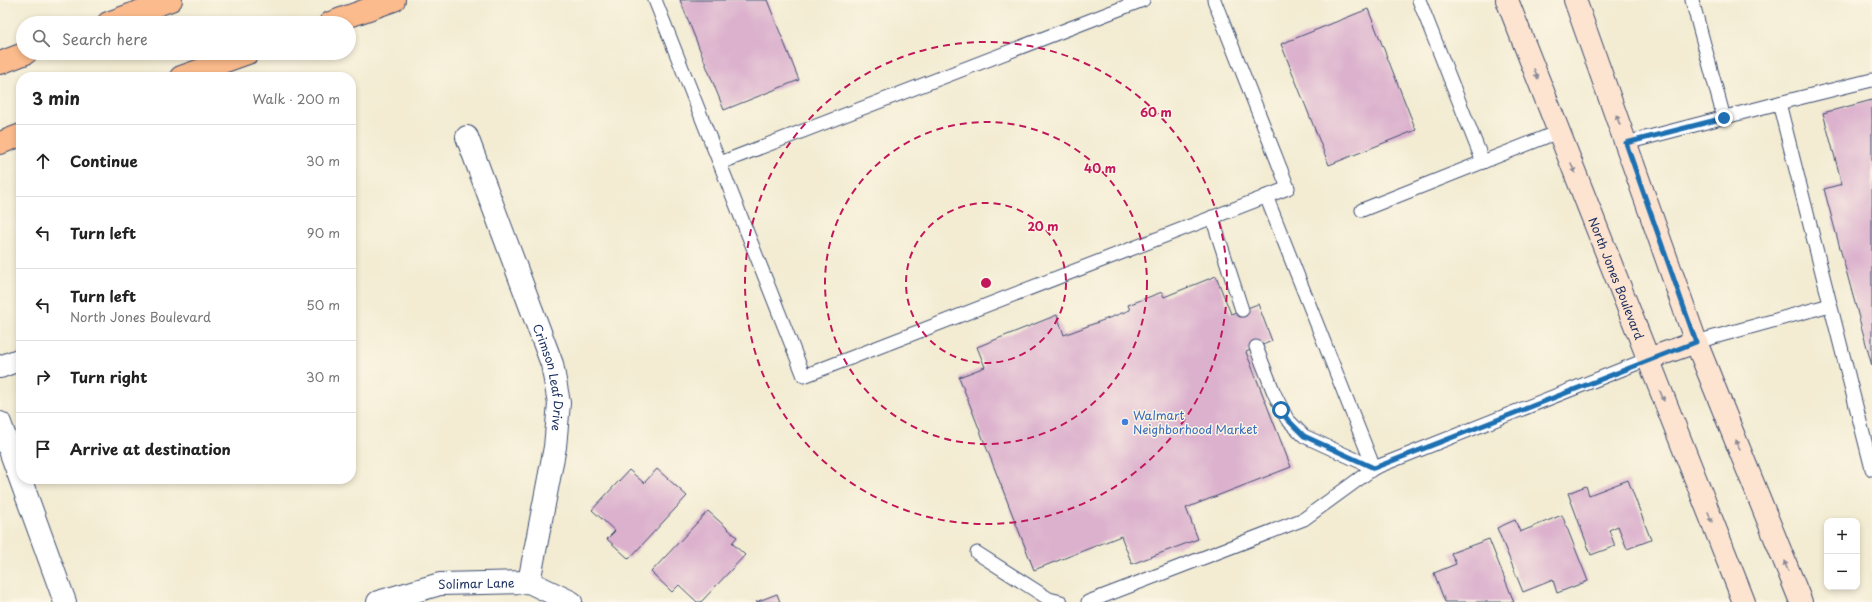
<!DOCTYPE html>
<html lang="en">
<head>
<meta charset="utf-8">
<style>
  :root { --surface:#fff; --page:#f6f6f6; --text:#222; --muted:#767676; --line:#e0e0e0 }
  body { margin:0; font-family:"Playpen Sans",sans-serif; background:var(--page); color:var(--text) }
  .controls { position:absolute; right:12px; bottom:12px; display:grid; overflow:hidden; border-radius:8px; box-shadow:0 2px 6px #0003 }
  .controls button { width:36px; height:36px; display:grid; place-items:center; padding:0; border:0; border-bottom:1px solid var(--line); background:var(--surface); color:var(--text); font:20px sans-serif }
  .stop { position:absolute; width:12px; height:12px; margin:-9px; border:3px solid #1f6fb2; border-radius:50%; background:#fff }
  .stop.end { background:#1f6fb2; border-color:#fff; box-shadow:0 1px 4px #0008 }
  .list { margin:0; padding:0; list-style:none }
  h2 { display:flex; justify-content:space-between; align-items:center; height:52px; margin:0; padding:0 16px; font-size:17px }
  h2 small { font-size:13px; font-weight:400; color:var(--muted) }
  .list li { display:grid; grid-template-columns:26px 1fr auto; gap:12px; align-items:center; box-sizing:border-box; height:72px; padding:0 16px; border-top:1px solid var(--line) }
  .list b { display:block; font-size:15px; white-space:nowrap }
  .list p { margin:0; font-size:13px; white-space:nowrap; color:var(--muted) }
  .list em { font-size:13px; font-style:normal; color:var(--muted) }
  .icon { flex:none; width:22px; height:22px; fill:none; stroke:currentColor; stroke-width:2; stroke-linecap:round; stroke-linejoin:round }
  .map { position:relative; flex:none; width:1872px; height:602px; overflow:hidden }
  .search { position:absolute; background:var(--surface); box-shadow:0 2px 6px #0003; left:16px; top:16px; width:340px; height:44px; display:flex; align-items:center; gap:10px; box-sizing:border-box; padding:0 14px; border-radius:22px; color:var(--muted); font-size:15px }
  .panel { position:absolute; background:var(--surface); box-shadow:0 2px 6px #0003; left:16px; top:72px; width:340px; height:412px; border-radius:16px }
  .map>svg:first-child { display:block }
  .building { fill:#dbb1cd }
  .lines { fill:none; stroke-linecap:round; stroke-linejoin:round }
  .lane-casing { stroke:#3b4b70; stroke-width:15 }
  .street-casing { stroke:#3b4b70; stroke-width:24 }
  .secondary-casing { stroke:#3b4b70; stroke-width:24 }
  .primary-casing { stroke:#3b4b70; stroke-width:24 }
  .lane { stroke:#fff; stroke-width:13 }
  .street { stroke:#fff; stroke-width:22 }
  .secondary { stroke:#fde4d1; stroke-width:22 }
  .primary { stroke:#fbbb8c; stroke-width:22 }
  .oneway { fill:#8c8a98 }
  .route { stroke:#1f6fb2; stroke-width:5 }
  .ring { fill:none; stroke:#c2185b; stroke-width:2; stroke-dasharray:7 5 }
  .shop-dot { fill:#3f7fe0; stroke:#fcf5e5; stroke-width:1.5 }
  .labels { text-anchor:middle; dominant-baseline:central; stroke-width:3; stroke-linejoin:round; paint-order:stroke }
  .street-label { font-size:12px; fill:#1b2f5e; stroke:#fcf5e5 }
  .shop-label { font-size:12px; fill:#366cbe; stroke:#fcf5e5; text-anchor:start }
  .centre { fill:#c2185b; stroke:#fcf5e5; stroke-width:2 }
  .ring-label { font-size:12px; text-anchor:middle; font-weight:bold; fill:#c2185b; stroke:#fcf5e5; stroke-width:3; stroke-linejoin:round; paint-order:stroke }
</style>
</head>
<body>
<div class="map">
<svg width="1872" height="602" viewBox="0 0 1872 602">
  <rect width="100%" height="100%" fill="#fcf5e5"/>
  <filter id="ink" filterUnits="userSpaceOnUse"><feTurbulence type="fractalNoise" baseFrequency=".025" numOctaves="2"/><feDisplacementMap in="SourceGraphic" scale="8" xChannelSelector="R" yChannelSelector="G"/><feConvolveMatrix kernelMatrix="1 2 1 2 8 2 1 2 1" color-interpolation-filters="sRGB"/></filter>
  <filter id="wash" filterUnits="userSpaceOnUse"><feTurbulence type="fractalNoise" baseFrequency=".012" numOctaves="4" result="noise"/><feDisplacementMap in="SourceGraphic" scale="16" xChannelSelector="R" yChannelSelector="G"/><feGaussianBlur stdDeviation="0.9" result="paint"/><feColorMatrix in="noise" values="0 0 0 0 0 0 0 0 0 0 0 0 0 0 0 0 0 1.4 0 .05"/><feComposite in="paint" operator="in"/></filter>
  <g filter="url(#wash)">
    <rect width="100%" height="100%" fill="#f3ecd3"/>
    <g id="blocks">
      <g class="building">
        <polygon points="680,0 767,0 799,80 724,110"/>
        <polygon points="1368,9 1416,130 1329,165 1281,44"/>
        <polygon points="1872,100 1872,366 1824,189 1842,184 1823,113"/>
        <polygon points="1216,276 1231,314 1258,304 1272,341 1246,352 1291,467 1186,508 1198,539 1132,564 1121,536 1034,570 959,377 985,367 977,347 1057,315 1064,335 1130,310 1128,305 1162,292 1164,297"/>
        <polygon points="657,469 687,496 629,559 607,539 615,531 592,510 629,470 644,483"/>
        <polygon points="1628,480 1651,540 1627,549 1618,526 1609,530 1615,546 1591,555 1568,493 1586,486 1589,495"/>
        <polygon points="708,511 737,537 732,543 745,555 701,602 697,602 679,585 672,592 651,572"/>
        <polygon points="1562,515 1588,581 1557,593 1553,580 1523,592 1497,528 1515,520 1520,532"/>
        <polygon points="1489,539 1514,602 1445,602 1434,573 1456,564 1451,553"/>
        <polygon points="777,594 780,602 756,602"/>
      </g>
    </g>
  </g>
  <g filter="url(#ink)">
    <use href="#blocks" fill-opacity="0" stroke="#3b4b70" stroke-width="1"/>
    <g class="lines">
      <g class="lane-casing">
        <g id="lane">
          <polyline points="655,0 804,376 1288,188 1214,0"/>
          <polyline points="1419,0 1483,162"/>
          <polyline points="1692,0 1724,118"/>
          <polyline points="1779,103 1872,80"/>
          <polyline points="1626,143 1779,103 1872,469"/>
          <polyline points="720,163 1143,0"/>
          <polyline points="1266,196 1374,468 1648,359"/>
          <polyline points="1362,210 1558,132"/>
          <polyline points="1212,217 1242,310"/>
          <polyline points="1696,342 1830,305"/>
          <polyline points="977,553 1049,599 1061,602"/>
          <polyline points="1088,602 1304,519 1374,468 1304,436 1287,419 1274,393 1256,347"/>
        </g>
      </g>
      <g class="street-casing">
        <g id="street">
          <path id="s1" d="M467,137L552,364L559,403L555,447L529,582"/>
          <polyline points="0,367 21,359"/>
          <polyline points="0,423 65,602"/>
          <path id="s2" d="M378,602L440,584L529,582L571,602"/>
        </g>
      </g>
      <g class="secondary-casing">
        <g id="secondary">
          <path id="s3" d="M1507,0L1744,602"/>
          <polyline points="1575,0 1696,342 1801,602"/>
          <polyline points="1648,359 1696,342"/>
        </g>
      </g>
      <g class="primary-casing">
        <g id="primary">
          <polyline points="108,23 171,0"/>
          <polyline points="330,23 394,0"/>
          <polyline points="0,63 26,53"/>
          <polyline points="181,77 248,53"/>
          <polyline points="0,143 21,135"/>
        </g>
      </g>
      <use href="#lane" class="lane"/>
      <use href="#street" class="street"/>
      <use href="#secondary" class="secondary"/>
      <use href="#primary" class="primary"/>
    </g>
    <defs><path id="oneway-solid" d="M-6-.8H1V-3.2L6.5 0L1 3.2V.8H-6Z"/></defs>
    <g class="oneway">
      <use href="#oneway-solid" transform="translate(1536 74) rotate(69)"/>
      <use href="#oneway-solid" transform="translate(1618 120) rotate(-110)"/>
      <use href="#oneway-solid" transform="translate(1573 168) rotate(68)"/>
      <use href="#oneway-solid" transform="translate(1662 396) rotate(69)"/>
      <use href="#oneway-solid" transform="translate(1738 445) rotate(-112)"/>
      <use href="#oneway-solid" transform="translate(1710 517) rotate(69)"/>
      <use href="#oneway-solid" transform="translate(1786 566) rotate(-112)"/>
    </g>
  </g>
  <g class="lines" filter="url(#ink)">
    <polyline class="route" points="1281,410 1287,419 1304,436 1374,468 1696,342 1626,143 1724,118"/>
  </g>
  <g class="ring">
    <circle cx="986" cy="283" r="80"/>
    <circle cx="986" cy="283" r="161"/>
    <circle cx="986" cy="283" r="241"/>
  </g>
  <circle class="shop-dot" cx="1125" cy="422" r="4"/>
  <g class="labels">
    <g class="street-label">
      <text stroke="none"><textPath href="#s3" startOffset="299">North Jones Boulevard</textPath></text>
      <text stroke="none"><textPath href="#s1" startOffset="255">Crimson Leaf Drive</textPath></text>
      <text stroke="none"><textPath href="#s2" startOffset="101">Solimar Lane</textPath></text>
    </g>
    <g class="shop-label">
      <text x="1133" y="415">Walmart<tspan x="1133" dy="14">Neighborhood Market</tspan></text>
    </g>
  </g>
  <circle cx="986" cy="283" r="6" class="centre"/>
  <g class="ring-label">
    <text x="1156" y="117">60 m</text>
    <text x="1100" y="173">40 m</text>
    <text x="1043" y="231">20 m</text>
  </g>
</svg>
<div class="controls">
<button>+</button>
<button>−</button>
</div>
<div class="stop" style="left:1281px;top:410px"></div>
<div class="stop end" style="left:1724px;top:118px"></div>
<div class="search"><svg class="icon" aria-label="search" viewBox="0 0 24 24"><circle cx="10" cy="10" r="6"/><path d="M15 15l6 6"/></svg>Search here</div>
<section class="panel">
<h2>3 min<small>Walk · 200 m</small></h2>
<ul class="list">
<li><svg class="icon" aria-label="ahead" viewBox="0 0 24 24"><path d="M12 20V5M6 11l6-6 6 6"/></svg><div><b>Continue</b></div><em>30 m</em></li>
<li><svg class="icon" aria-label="left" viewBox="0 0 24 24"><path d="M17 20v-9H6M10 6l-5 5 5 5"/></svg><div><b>Turn left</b></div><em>90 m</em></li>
<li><svg class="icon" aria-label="left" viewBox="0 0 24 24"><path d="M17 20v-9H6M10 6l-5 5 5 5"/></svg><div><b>Turn left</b><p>North Jones Boulevard</p></div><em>50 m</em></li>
<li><svg class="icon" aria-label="right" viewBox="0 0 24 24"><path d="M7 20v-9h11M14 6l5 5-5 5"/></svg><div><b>Turn right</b></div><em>30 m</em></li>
<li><svg class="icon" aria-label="arrive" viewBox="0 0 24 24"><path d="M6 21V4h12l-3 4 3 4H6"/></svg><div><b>Arrive at destination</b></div></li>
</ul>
</section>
</div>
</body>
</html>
